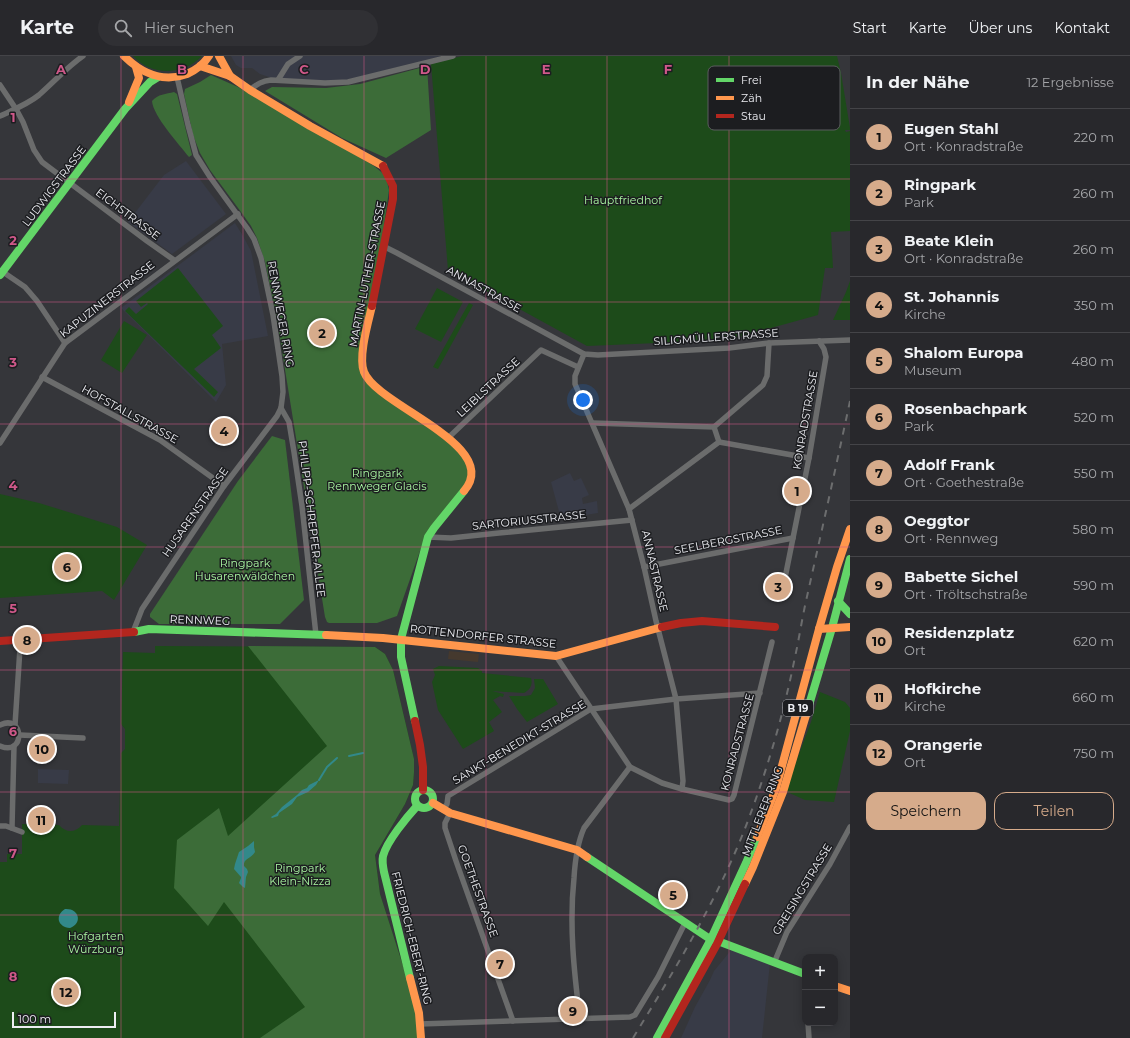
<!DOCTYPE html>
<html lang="de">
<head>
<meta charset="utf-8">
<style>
  :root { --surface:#28282c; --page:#303034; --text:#f1f3f6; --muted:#a5a6a9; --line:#444448; --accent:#d6ab8b }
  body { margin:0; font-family:Montserrat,sans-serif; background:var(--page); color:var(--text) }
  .controls { position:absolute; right:12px; bottom:12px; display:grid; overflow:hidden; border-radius:8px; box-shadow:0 2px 10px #0003 }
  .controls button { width:36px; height:36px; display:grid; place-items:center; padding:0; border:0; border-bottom:1px solid var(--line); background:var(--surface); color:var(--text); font:20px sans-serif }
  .scale { position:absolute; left:12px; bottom:10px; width:104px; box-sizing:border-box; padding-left:4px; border:2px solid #edeef3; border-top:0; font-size:11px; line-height:14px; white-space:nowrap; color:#edeef3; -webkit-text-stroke:3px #1c1d20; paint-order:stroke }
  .you { position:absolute; left:583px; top:344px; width:14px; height:14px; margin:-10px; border:3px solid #fff; border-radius:50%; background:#1a73e8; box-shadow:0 0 0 6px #1a73e833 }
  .badge { display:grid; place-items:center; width:26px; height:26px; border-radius:50%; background:var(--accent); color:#111; font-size:13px; font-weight:700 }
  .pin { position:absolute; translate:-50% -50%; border:2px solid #fff; box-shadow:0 1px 4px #0006 }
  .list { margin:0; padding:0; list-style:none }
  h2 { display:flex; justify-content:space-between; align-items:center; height:52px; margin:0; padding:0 16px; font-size:17px }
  h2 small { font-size:13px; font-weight:400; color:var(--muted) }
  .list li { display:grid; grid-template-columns:26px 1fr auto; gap:12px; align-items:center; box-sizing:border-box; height:56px; padding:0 16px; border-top:1px solid var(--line) }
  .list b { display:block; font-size:15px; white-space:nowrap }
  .list p { margin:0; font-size:13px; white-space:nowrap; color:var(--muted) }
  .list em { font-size:13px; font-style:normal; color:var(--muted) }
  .actions { display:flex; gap:8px; padding:12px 16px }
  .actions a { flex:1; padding:9px 0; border:1px solid var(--accent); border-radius:12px; text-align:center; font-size:14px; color:var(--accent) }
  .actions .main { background:var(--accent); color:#111 }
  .icon { flex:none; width:22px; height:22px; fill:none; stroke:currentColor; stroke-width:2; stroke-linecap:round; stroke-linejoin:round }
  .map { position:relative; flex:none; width:850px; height:982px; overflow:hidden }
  header { display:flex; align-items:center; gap:24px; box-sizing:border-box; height:56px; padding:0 20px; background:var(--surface); border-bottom:1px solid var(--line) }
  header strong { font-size:19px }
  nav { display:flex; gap:22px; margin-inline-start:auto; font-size:14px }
  .search { width:280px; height:36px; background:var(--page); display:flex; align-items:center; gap:10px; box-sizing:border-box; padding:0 14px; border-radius:22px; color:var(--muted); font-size:15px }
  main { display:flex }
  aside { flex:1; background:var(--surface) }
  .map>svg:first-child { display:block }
  .built { fill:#383b47 }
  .industrial { fill:#45392e }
  .green { fill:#1d4b1a }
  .forest { fill:#3c6c38 }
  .water { fill:#32898a }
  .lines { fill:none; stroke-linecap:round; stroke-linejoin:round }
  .stream { stroke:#32898a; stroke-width:2 }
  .street { stroke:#6b6c6c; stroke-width:5.5 }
  .fast { stroke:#63d668; stroke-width:8 }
  .slow { stroke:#ff974d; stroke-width:8 }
  .jam { stroke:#b3261e; stroke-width:8 }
  .rail { stroke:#6c6d6e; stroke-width:2; stroke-dasharray:7 7; stroke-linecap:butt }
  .grid { fill:none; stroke:#cf5889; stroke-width:1; stroke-opacity:0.55 }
  .labels { text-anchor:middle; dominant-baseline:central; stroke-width:3; stroke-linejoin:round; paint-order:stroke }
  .shield { fill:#1c1d20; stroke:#aeafb4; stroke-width:1 }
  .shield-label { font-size:10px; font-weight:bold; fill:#edeef3 }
  .street-label { font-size:11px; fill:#edeef3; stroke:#1c1d20 }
  .park-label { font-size:11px; fill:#aaf8a2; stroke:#1c1d20 }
  .key { fill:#1c1d20; stroke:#5b5c5f; stroke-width:1 }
  .key-label { font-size:11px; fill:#edeef3 }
  .grid-label { font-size:13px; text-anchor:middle; font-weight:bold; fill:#cf5889; stroke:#1c1d20; stroke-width:3; stroke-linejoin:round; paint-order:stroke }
</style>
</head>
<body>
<header>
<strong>Karte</strong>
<div class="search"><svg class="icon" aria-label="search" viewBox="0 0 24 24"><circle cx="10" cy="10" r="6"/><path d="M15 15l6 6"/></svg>Hier suchen</div>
<nav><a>Start</a><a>Karte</a><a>Über uns</a><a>Kontakt</a></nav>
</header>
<main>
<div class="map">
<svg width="850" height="982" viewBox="0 0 850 982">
  <rect width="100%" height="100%" fill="#35363a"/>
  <g class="built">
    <polygon points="231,0 442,0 343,25 278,24 260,18 252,12 241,12 236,9"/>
    <polygon points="186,105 226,158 172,198 128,166 164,119"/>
    <polygon points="235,167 243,180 251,195 268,280 222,288 226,329 216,346 121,252"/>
    <polygon points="570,417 574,425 581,422 589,439 582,442 583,448 597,445 598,457 561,463 551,426"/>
    <polygon points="38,713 69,714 68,728 38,727"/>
    <polygon points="732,893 770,907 762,982 681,982 695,951 710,924 714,915"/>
  </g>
  <polygon class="industrial" points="449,595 479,598 478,606 448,603"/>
  <g class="green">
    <path d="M133,0H202C183,20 151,20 133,0Z"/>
    <polygon points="462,0 837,0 841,17 850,72 850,74 845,74 846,76 850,75 850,175 831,176 833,212 825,212 818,259 728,284 587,290 448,214 431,8"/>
    <polygon points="178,212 223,270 212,279 221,292 194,313 218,336 214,341 125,255 129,251 136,258 148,248 147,247 141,251 136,245"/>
    <polygon points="850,225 850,264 833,264 846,236"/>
    <polygon points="437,232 463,246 441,286 415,273"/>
    <polygon points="469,247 473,249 438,313 433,311"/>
    <polygon points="124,265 147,279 122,317 101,304"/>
    <polygon points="0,438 39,447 117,471 147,489 114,544 102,535 0,542"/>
    <path d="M155,590L375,591L385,598L393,614L414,703V716L413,729L405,748L375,799L380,838L415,947L421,982H0V806H7V798H22V768L59,769C66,777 75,777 82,769L119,770L121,697L125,693V673L121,668L123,596L155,597Z"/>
    <path d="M439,610L478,612L482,615V617L531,622C533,629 530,634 524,637L492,635L504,638L503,641L500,640L493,644L502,656L489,666L494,675L463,693L438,654L432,626L435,619L433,613Z"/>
    <polygon points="534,623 543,623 558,648 527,666 517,653 509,640 525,640 531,639 535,632"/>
    <polygon points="820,636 845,646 850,652 850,675 834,746 805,744 785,735 811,666"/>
  </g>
  <g class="forest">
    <polygon points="427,10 431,74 386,102 342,82 265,35 272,31 326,32 360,28"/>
    <polygon points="211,19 238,31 335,86 374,110 386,120 389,134 381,192 363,295 365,318 455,391 468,406 471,420 465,430 426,478 397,560 377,567 329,567 327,566 325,561 276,258 265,206 257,182 251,170 241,156 210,114 200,97 193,79 184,38 185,33 200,26"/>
    <path d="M174,36L177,38L192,99L189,101C179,88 153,60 152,45C158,38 166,38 174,36Z"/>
    <polygon points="272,380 285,384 304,544 280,568 159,568 150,561 150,558 238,425"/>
    <polygon points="248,590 375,591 385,598 393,614 414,703 414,716 413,729 405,748 375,799 380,838 415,947 421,982 260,982 305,951 224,846 208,870 174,832 177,784 219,752 228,780 327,690"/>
  </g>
  <g class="water">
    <polygon points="319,724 316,729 308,736 297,741 292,748 279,757 278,760 272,762 271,761 276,758 282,751 297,739 302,734 307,732 309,729"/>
    <path d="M254,785V791L255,796C251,803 243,802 244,810L247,813L248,816L246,821L245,832L243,831L239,827L241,822V821L234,813L235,808L239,796L248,790Z"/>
    <path d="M65,853C79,852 83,867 70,872C57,871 55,859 65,853Z"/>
  </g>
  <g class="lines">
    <g class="stream">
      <polyline points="349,700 363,697"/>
      <polyline points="319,724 327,711 337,702"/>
    </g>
    <g class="street">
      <polyline points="278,24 288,8 300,0"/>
      <polyline points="0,29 16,53 23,66 34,94 42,106 147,185 174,204"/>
      <path d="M250,34C257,28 262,25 271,24L325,27L348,26L453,0"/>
      <path d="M0,60C13,54 28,48 39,39C54,26 67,11 83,0"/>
      <polyline points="383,190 397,197 584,298 598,299 729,292 769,287 850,284"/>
      <polyline points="3,216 25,231 37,245 65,287"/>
      <polyline points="584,298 575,320 575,328 629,453 644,511 656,565 676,643 683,725 682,733"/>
      <polyline points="42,321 160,384 224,430"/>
      <polyline points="281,352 289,366 294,396 302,450 316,579"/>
      <polyline points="593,367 714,371"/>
      <polyline points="714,371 763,329 767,320 769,287"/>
      <polyline points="714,371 719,386"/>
      <polyline points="448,382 541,294 578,311"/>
      <polyline points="719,386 809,402"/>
      <polyline points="0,387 65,287 238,158"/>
      <polyline points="629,453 719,386"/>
      <polyline points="428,481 451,482 499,477 632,464"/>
      <polyline points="644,511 793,482"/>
      <polyline points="781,542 809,402 826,301 824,293 819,285"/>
      <polyline points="133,576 142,553 224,430 277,360 281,352 283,336 282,320 273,259 261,202 254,183 247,172 210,121 196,99 188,69 177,21"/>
      <polyline points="556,600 630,711 662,727 682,733 729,744 732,743 734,739 772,586"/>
      <path d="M0,669C24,657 26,701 0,690"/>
      <polyline points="15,669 20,592"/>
      <polyline points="20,679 83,682"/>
      <polyline points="443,754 447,748 448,740 591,653 676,643 760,637"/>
      <polyline points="450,757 445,767 445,772 456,805 513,965"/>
      <polyline points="0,770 6,770 22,776"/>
      <polyline points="12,772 14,690"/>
      <polyline points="774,907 787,876 830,808 850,771"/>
      <path d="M580,963C574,916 569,869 574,822C575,805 577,788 584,772L630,711"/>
      <polyline points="808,967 809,982"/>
      <polyline points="420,968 630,961 635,959 658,921 685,867"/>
    </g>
    <g class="fast">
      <polyline points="0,219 125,53 150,26 158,21"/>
      <polyline points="838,545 850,558"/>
      <polyline points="134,576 149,573 326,579"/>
      <polyline points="806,659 832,572 850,503"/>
      <polyline points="415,665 401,601 401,583 428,481 434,472 464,435"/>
      <circle cx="424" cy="743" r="9"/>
      <polyline points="587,801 707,881 805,918"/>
      <path d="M410,922L384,816C383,811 382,805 383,800C387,785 407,761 417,750"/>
      <polyline points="657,982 710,885 746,807 757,781"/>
    </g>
    <g class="slow">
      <path d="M124,0C141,17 163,27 187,18C196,14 204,8 209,0"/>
      <polyline points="219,0 230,20"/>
      <polyline points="200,10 230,20 250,34 310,70 383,110"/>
      <polyline points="129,46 139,22 136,11"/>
      <path d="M372,250C368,267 358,301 364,316C377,350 503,389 464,435"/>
      <polyline points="819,573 850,571"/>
      <polyline points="326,579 383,582 556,600 662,571"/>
      <polyline points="433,747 450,757 577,794 587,801"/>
      <polyline points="757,781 776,732 819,573 837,511 850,473"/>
      <polyline points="745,828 753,811 783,736 806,659"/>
      <polyline points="410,922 419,957 421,982"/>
      <polyline points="835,930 850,935"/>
    </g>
    <g class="jam">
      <polyline points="372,250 393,143 393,130 383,110"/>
      <polyline points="662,571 681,567 702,565 775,571"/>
      <polyline points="0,585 134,576"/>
      <polyline points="415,665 420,689 423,711 423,734"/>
      <polyline points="665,982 717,888 745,828"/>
    </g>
    <path class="rail" d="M633,982C674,915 715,848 744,775C766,718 783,661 795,601C799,583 802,563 806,545C821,478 836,411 850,345"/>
  </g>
  <path class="grid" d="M121,0V982M243,0V982M364,0V982M486,0V982M607,0V982M729,0V982M0,123H850M0,246H850M0,368H850M0,491H850M0,614H850M0,736H850M0,859H850"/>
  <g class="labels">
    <rect class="shield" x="783" y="644" width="30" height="16" rx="3"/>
    <g class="shield-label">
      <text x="798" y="652">B 19</text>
    </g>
    <g class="street-label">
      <text transform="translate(54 130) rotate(-53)">LUDWIGSTRASSE</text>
      <text transform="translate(128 158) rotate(37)">EICHSTRASSE</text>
      <text transform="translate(367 218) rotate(-79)">MARTIN-LUTHER-STRASSE</text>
      <text transform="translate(484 233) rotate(29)">ANNASTRASSE</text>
      <text transform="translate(107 243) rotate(-38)">KAPUZINERSTRASSE</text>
      <text transform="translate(281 258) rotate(80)">RENNWEGER RING</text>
      <text transform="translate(716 281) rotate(-4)">SILIGMÜLLERSTRASSE</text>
      <text transform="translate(488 331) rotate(-43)">LEIBLSTRASSE</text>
      <text transform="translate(130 358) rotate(29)">HOFSTALLSTRASSE</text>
      <text transform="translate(805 364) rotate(-80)">KONRADSTRASSE</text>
      <text transform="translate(195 456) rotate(-55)">HUSARENSTRASSE</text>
      <text transform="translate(312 463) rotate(83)">PHILIPP-SCHREPFER-ALLEE</text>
      <text transform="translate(529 464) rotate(-6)">SARTORIUSSTRASSE</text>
      <text transform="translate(728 484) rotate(-11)">SEELBERGSTRASSE</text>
      <text transform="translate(655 515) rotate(77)">ANNASTRASSE</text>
      <text transform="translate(200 564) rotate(2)">RENNWEG</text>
      <text transform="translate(483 580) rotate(6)">ROTTENDORFER STRASSE</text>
      <text transform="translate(519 686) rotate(-31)">SANKT-BENEDIKT-STRASSE</text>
      <text transform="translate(737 686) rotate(-75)">KONRADSTRASSE</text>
      <text transform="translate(762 755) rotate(-69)">MITTLERER RING</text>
      <text transform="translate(802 833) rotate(-59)">GREISINGSTRASSE</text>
      <text transform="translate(478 835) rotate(70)">GOETHESTRASSE</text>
      <text transform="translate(412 882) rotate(76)">FRIEDRICH-EBERT-RING</text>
    </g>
    <g class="park-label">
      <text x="623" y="144">Hauptfriedhof</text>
      <text x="377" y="417">Ringpark<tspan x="377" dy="13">Rennweger Glacis</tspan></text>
      <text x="245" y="507">Ringpark<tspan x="245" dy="13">Husarenwäldchen</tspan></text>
      <text x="300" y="812">Ringpark<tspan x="300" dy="13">Klein-Nizza</tspan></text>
      <text x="96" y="880">Hofgarten<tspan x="96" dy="13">Würzburg</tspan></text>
    </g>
  </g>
  <rect x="708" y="10" width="132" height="64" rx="6" class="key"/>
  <rect x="716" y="22" width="18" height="4" fill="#63d668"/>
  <rect x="716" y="40" width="18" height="4" fill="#ff974d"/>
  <rect x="716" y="58" width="18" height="4" fill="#b3261e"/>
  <g class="key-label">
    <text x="741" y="28">Frei</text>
    <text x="741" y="46">Zäh</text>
    <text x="741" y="64">Stau</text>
  </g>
  <g class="grid-label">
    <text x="61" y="18">A</text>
    <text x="182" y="18">B</text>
    <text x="304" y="18">C</text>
    <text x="425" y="18">D</text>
    <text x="546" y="18">E</text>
    <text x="668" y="18">F</text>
    <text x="13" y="66">1</text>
    <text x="13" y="189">2</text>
    <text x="13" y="311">3</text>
    <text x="13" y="434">4</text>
    <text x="13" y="557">5</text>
    <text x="13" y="680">6</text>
    <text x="13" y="802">7</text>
    <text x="13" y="925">8</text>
  </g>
</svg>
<div class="controls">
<button>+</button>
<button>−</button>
</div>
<div class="scale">100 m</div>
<div class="you"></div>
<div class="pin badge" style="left:797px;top:435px">1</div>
<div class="pin badge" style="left:322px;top:277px">2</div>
<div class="pin badge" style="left:778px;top:531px">3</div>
<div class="pin badge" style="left:224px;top:375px">4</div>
<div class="pin badge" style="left:673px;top:839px">5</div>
<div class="pin badge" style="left:67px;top:511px">6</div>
<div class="pin badge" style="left:500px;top:908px">7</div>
<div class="pin badge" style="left:27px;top:584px">8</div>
<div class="pin badge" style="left:573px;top:955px">9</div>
<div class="pin badge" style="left:42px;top:693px">10</div>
<div class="pin badge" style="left:41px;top:764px">11</div>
<div class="pin badge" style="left:66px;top:936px">12</div>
</div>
<aside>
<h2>In der Nähe<small>12 Ergebnisse</small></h2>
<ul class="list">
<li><span class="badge">1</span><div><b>Eugen Stahl</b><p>Ort · Konradstraße</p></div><em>220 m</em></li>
<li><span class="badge">2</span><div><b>Ringpark</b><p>Park</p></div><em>260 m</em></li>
<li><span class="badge">3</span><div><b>Beate Klein</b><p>Ort · Konradstraße</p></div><em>260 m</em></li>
<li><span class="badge">4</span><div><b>St. Johannis</b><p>Kirche</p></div><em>350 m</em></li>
<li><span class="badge">5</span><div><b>Shalom Europa</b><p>Museum</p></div><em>480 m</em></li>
<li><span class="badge">6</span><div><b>Rosenbachpark</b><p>Park</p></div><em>520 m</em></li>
<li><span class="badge">7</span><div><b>Adolf Frank</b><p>Ort · Goethestraße</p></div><em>550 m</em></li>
<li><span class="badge">8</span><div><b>Oeggtor</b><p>Ort · Rennweg</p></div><em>580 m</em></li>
<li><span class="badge">9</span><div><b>Babette Sichel</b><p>Ort · Tröltschstraße</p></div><em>590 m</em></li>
<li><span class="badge">10</span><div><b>Residenzplatz</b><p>Ort</p></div><em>620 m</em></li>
<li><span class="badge">11</span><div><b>Hofkirche</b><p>Kirche</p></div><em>660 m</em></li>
<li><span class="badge">12</span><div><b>Orangerie</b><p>Ort</p></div><em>750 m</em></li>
</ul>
<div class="actions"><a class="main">Speichern</a><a>Teilen</a></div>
</aside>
</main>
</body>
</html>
